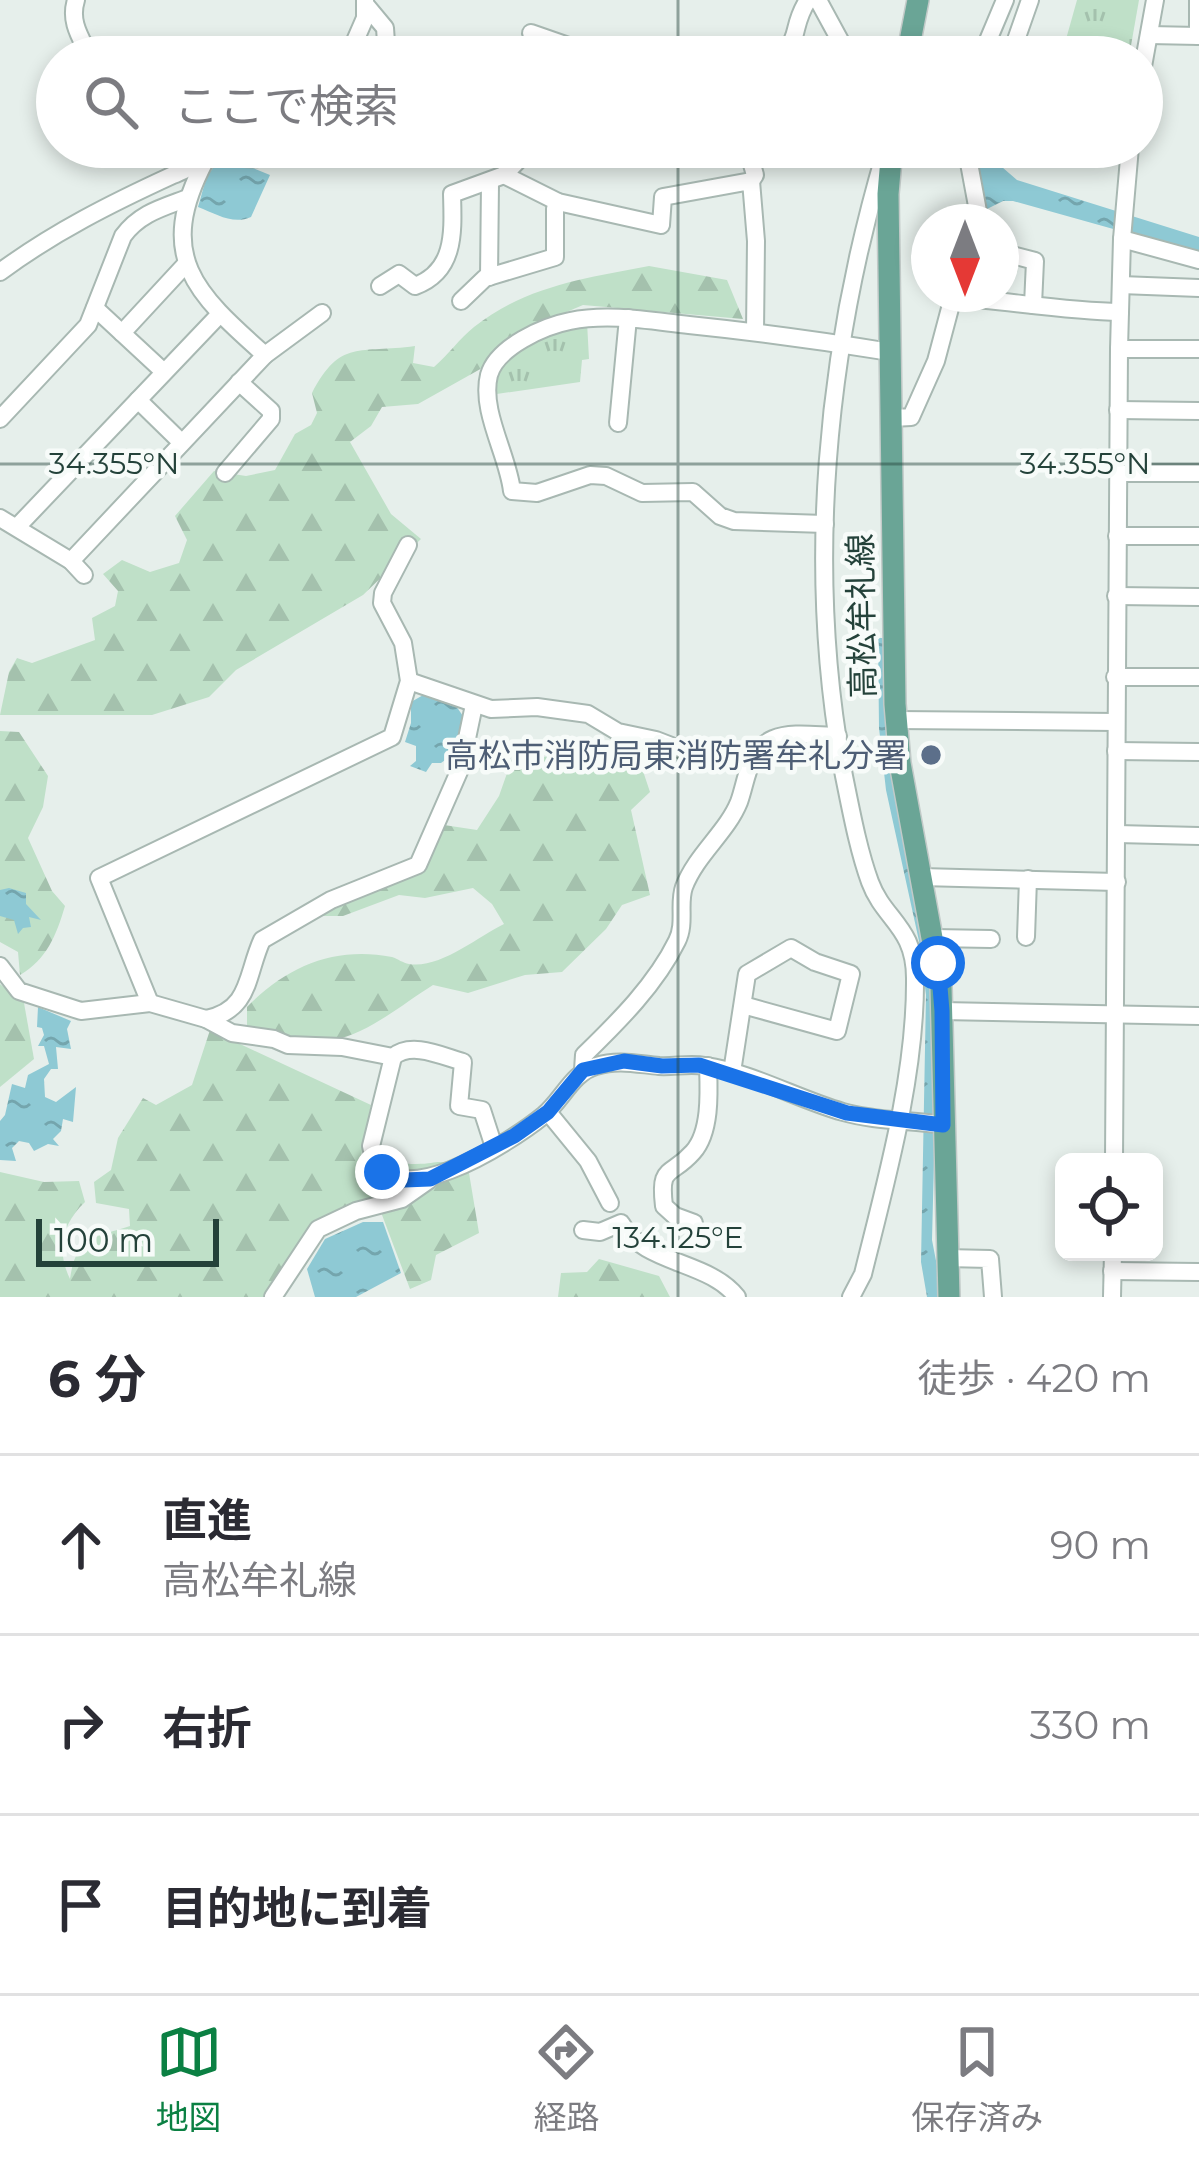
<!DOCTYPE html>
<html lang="ja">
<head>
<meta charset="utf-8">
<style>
  :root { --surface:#fff; --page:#f7f7f7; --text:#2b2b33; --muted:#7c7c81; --line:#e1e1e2; --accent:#0b8043 }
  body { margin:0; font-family:Montserrat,"Noto Sans JP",sans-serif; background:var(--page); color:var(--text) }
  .controls { position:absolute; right:36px; bottom:36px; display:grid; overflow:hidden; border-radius:18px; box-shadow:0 6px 18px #0003 }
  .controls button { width:108px; height:108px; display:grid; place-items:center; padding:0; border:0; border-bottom:3px solid var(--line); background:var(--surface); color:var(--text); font:60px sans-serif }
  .compass { position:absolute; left:911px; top:204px; width:108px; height:108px; border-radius:50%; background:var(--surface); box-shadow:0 6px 18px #0003; rotate:180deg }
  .scale { position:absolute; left:36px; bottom:30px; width:183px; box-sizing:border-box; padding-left:12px; border:6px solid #24423a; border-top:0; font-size:33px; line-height:42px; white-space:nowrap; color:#24423a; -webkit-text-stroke:9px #f7fbf9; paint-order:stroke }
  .stop { position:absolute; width:36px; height:36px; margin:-27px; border:9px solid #1a73e8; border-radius:50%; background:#fff }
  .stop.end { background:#1a73e8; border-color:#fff; box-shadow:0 3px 12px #0008 }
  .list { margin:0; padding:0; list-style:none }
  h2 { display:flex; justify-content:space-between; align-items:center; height:156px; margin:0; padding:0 48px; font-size:51px }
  h2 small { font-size:39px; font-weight:400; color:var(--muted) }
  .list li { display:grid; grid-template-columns:78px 1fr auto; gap:36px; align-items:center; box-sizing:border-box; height:180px; padding:0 48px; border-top:3px solid var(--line) }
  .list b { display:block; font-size:45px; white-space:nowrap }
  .list p { margin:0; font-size:39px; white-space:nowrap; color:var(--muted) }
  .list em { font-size:39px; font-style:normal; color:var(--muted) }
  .icon { flex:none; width:66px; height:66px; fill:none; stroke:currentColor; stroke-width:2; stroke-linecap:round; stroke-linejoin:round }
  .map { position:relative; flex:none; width:1199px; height:1297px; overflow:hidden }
  .search { position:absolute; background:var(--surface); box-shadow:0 6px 18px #0003; left:36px; right:36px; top:36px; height:132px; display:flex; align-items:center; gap:30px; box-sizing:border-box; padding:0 42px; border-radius:66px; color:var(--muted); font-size:45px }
  .sheet { height:696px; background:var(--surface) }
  nav { display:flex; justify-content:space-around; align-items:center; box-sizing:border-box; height:168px; border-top:3px solid var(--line); background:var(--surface); font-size:33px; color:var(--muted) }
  nav a { display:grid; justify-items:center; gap:6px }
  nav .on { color:var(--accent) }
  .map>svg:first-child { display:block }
  .grass { fill:url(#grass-tufts) }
  .forest { fill:url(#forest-firs) }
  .water { fill:url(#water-ripples) }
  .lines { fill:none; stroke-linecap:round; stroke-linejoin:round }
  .minor-casing { stroke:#a8b8b2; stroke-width:20 }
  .major-casing { stroke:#c2cac8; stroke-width:24 }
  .minor { stroke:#fff; stroke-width:16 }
  .major { stroke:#6aa596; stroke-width:21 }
  .route { stroke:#1a73e8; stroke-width:15 }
  .ticks { fill:none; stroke:#24423a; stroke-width:3; stroke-opacity:0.45 }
  .service-dot { fill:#5c6f8a; stroke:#f7fbf9; stroke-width:4.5 }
  .labels { text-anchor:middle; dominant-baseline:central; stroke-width:9; stroke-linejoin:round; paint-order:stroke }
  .street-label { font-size:33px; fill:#24423a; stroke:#f7fbf9 }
  .service-label { font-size:33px; fill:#4e5e75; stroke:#f7fbf9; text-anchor:end }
  .ticks-label { font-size:30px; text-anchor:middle; fill:#24423a; stroke:#f7fbf9; stroke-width:9; stroke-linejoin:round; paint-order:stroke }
</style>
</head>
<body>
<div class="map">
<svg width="1199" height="1297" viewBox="0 0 1199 1297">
  <defs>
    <pattern id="grass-tufts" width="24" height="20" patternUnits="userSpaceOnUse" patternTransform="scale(3)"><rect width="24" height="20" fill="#bfe0c8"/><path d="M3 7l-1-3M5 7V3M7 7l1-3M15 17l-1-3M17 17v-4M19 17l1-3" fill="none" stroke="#a4c1ad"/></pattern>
    <pattern id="forest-firs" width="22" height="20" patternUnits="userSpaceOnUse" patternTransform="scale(3)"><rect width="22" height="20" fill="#bfe0c8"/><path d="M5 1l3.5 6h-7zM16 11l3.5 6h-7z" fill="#a4c1ad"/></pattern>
    <pattern id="water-ripples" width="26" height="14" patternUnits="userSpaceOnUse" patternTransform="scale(3)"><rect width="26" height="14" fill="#8ec9d4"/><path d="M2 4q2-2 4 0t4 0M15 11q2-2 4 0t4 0" fill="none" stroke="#74a5ad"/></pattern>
  </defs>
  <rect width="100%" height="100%" fill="#e6efeb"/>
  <g class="grass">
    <polygon points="1077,0 1139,0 1129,57 1061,57"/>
    <polygon points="587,322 589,359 582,360 580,382 490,395 494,363 551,326"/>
  </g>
  <g class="forest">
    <path d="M649,266L727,280L743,319L583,305L508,337L484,367L418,404L382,407L371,426L350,442L391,514L421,539L363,595L236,670L209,697L152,715H0L9,672L17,658L32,663L95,640L92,618L115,606L118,591L103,574L122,560L150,572L179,563L187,540L175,516L214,471L246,476L275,470L295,434L311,425L317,413L312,393C341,338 359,354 415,346L413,363L434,367C448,355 460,338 474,327C526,286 586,278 649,266Z"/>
    <path d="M0,731L19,732L48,776L43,807L28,838L52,891L65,906C56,936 47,959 20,975L18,952L0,942Z"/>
    <path d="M570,755H624L643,771L650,792L631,810L650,895L622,905L606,929L562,972L525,975L468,993L433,985C404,1003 368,1034 333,1040C306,1045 274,1035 247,1030V1007C287,966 335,946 392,957C398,959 403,963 409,964C440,969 477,937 504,924L492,904L473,888L425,898L399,895L343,916H316L394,880L444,825L477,830L499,796L512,759Z"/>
    <polygon points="0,984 24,1003 34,1059 0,1087"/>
    <path d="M210,1030L371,1105L361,1156C379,1156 394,1163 411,1164C445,1165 433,1155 469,1173L479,1233L436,1255L431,1280L410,1289L376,1199L330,1214L307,1232L263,1297H0V1172L44,1182L79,1181L85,1202C62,1224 56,1250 70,1279C76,1236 94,1238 130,1226L129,1209L96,1203L94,1182L111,1170L118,1138L143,1098L156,1105L192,1085Z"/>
    <polygon points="599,1259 659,1276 670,1297 558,1297 561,1273 587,1272"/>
  </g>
  <g class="water">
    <polygon points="970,147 990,147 995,161 1017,180 1199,237 1199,253 1013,201 1003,201 987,209 981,205"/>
    <path d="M220,162H238L270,175L251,217C233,225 216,214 198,207C204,190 204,173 220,162Z"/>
    <polygon points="878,638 887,638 929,940 935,1122 932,1240 943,1297 927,1297 921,1262 926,995 919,941 886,790 879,728"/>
    <polygon points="425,694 454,703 465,719 460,743 454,746 452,755 441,763 432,763 426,772 410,766 416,761 416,746 405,742 411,723 411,702"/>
    <polygon points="9,888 26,893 26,904 41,920 29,917 31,927 23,928 18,934 14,920 0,916 0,890"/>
    <polygon points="38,1007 71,1021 67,1029 71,1049 56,1047 58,1069 51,1069 44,1079 45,1097 56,1102 76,1087 73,1122 63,1119 61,1131 53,1139 59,1146 48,1144 34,1151 29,1143 19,1141 12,1148 16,1161 0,1160 0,1121 5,1115 12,1084 25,1088 28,1075 49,1064 44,1046 38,1046 44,1035 42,1028 37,1027"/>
    <polygon points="363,1222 383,1222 401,1273 356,1297 315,1297 307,1269 325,1239"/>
  </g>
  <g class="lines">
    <g class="minor-casing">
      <g id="minor">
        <path d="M76,0C69,22 81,38 90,57"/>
        <polyline points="818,0 849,57"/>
        <polyline points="1198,0 1198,36"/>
        <polyline points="365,4 385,28 387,57"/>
        <polyline points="531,33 600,57"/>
        <polyline points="1149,35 1199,36"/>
        <polyline points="348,57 365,18 365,1"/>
        <path d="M759,57C808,49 786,33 808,0"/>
        <polyline points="981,57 1005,0"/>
        <polyline points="1010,57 1030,0"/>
        <polyline points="1142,72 1155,0"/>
        <polyline points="178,147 189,168"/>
        <polyline points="531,147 504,175 558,202 661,225 663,197 751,181 756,241 755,332"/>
        <polyline points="747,147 755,175 751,181"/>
        <polyline points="966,147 980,222"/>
        <polyline points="1122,239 1199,260"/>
        <polyline points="1001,252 1035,261 1033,305"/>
        <path d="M0,272C54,232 112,203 173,175C186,170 203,159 217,157C242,153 256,168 279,147"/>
        <polyline points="489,277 490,183"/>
        <polyline points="1121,285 1199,288"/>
        <path d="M380,286L399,274L415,286C456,271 453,231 452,194L504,175"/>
        <polyline points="461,301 485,278 555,257 555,209 558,202"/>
        <polyline points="95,308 164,372"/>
        <polyline points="122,333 185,265"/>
        <polyline points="1119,349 1199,349"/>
        <polyline points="265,355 322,313"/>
        <polyline points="138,400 181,442"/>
        <polyline points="1118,410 1199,411"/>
        <path d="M892,418L911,417L936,361L953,297C1010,301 1064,311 1120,312"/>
        <path d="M0,419L88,325L123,236C139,214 161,208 185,199"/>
        <polyline points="618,423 628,318"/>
        <polyline points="225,473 271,419 271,411 239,382"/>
        <polyline points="1118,473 1199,473"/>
        <polyline points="0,518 71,561 84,575"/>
        <path d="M825,524L734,521L720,516L693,492L642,493L606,476L590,475L537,493L512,491C508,455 480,411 489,375C497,347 544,326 570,321C609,313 651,321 689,325C757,332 823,341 890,352"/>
        <polyline points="17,527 220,314"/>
        <polyline points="1117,536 1199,536"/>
        <path d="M71,561L265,355C195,293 155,256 205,161"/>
        <polyline points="1116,596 1199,597"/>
        <polyline points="1115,677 1199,677"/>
        <polyline points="409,681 491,709 537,707 588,714 618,732 656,740 705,759 758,751"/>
        <polyline points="896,720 1116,722"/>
        <polyline points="1116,751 1199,752"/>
        <polyline points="1117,834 1199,836"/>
        <polyline points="921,877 1117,882"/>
        <polyline points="1026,937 1028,879"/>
        <polyline points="934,938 991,939"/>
        <path d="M0,966L19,991L81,1011L150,1003L206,1019L232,1033L274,1039L288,1045L342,1047L393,1057L371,1146C384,1225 511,1142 544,1115C563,1099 572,1073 596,1066C618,1059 637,1064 659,1066C674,1067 690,1063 705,1066C753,1073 797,1099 843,1112C874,1121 911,1120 943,1125"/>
        <polyline points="150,1003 99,878 392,737 409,681 403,643 382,603 383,593 408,545"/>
        <polyline points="942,1011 1199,1016"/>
        <path d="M206,1019C251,1010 246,975 262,940L331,900L418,865L461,767L474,705"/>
        <path d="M393,1057C411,1041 442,1056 463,1062L459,1106L482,1110L494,1147"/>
        <path d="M583,1070L584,1055C619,1021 656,984 677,941C686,923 678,904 684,887C696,855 727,832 739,802C747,780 748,750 773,739C792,731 818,736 838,736"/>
        <polyline points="732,1072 747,974 791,948 815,962 851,974 837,1031 743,1005"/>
        <polyline points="548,1112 588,1161 610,1203"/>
        <polyline points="1114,1162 1119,349 1122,239 1130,147"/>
        <path d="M694,1223L675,1216L664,1206C659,1164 670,1178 693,1152C711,1132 709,1092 708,1066"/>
        <path d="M583,1230L600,1232L621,1223C644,1265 708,1260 737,1297"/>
        <polyline points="946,1258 990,1259 993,1297"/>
        <polyline points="1112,1271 1199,1272"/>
        <polyline points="273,1297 318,1229 356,1211 402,1199 429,1180"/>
        <path d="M851,1297L863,1274C886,1181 916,1075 915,978C915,927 884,920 870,882C858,849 851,810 844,776C805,570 826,352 885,153"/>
        <polyline points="1112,1297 1113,1252"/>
      </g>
    </g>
    <g class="major-casing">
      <g id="major">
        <polyline points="907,57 918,0"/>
        <polyline points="892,147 888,194 895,704 900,763 941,987 949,1297"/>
      </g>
    </g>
    <use href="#minor" class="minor"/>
    <use href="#major" class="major"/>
  </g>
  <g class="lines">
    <polyline class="route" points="382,1172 404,1180 430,1179 514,1136 548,1112 583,1070 624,1061 662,1066 699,1065 847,1113 943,1125 942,1011 938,963"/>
  </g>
  <path class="ticks" d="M678,0V57M678,147V1297M0,464H1199"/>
  <circle class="service-dot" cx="931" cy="755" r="12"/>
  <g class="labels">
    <g class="street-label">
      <text transform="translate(861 616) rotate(-91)">高松牟礼線</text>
    </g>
    <g class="service-label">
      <text x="907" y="755">高松市消防局東消防署牟礼分署</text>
    </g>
  </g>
  <g class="ticks-label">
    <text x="1085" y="474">34.355°N</text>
    <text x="114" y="474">34.355°N</text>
    <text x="678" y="1248">134.125°E</text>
  </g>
</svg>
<div class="controls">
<button><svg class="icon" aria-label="locate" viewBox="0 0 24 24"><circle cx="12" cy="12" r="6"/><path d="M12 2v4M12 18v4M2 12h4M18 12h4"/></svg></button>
</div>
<svg class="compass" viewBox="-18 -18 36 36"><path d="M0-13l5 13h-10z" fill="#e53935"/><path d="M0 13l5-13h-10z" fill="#7c7c81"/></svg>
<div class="scale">100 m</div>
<div class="stop" style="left:938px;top:963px"></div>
<div class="stop end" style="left:382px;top:1172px"></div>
<div class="search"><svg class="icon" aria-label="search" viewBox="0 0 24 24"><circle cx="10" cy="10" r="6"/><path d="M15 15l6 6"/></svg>ここで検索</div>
</div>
<section class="sheet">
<h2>6 分<small>徒歩 · 420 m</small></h2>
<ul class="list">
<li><svg class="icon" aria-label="ahead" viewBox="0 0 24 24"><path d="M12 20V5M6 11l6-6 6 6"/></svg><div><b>直進</b><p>高松牟礼線</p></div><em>90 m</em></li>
<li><svg class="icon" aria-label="right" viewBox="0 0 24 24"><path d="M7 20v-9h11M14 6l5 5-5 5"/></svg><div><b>右折</b></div><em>330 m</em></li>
<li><svg class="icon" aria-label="arrive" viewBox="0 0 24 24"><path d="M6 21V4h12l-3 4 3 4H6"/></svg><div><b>目的地に到着</b></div></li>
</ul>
</section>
<nav>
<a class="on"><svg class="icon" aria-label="map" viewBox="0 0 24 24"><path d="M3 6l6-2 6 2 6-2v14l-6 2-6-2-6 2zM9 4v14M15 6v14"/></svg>地図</a>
<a><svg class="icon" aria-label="directions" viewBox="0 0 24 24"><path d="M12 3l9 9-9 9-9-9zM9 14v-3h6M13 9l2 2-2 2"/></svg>経路</a>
<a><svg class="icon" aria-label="saved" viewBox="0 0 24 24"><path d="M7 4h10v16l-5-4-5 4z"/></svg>保存済み</a>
</nav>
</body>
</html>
